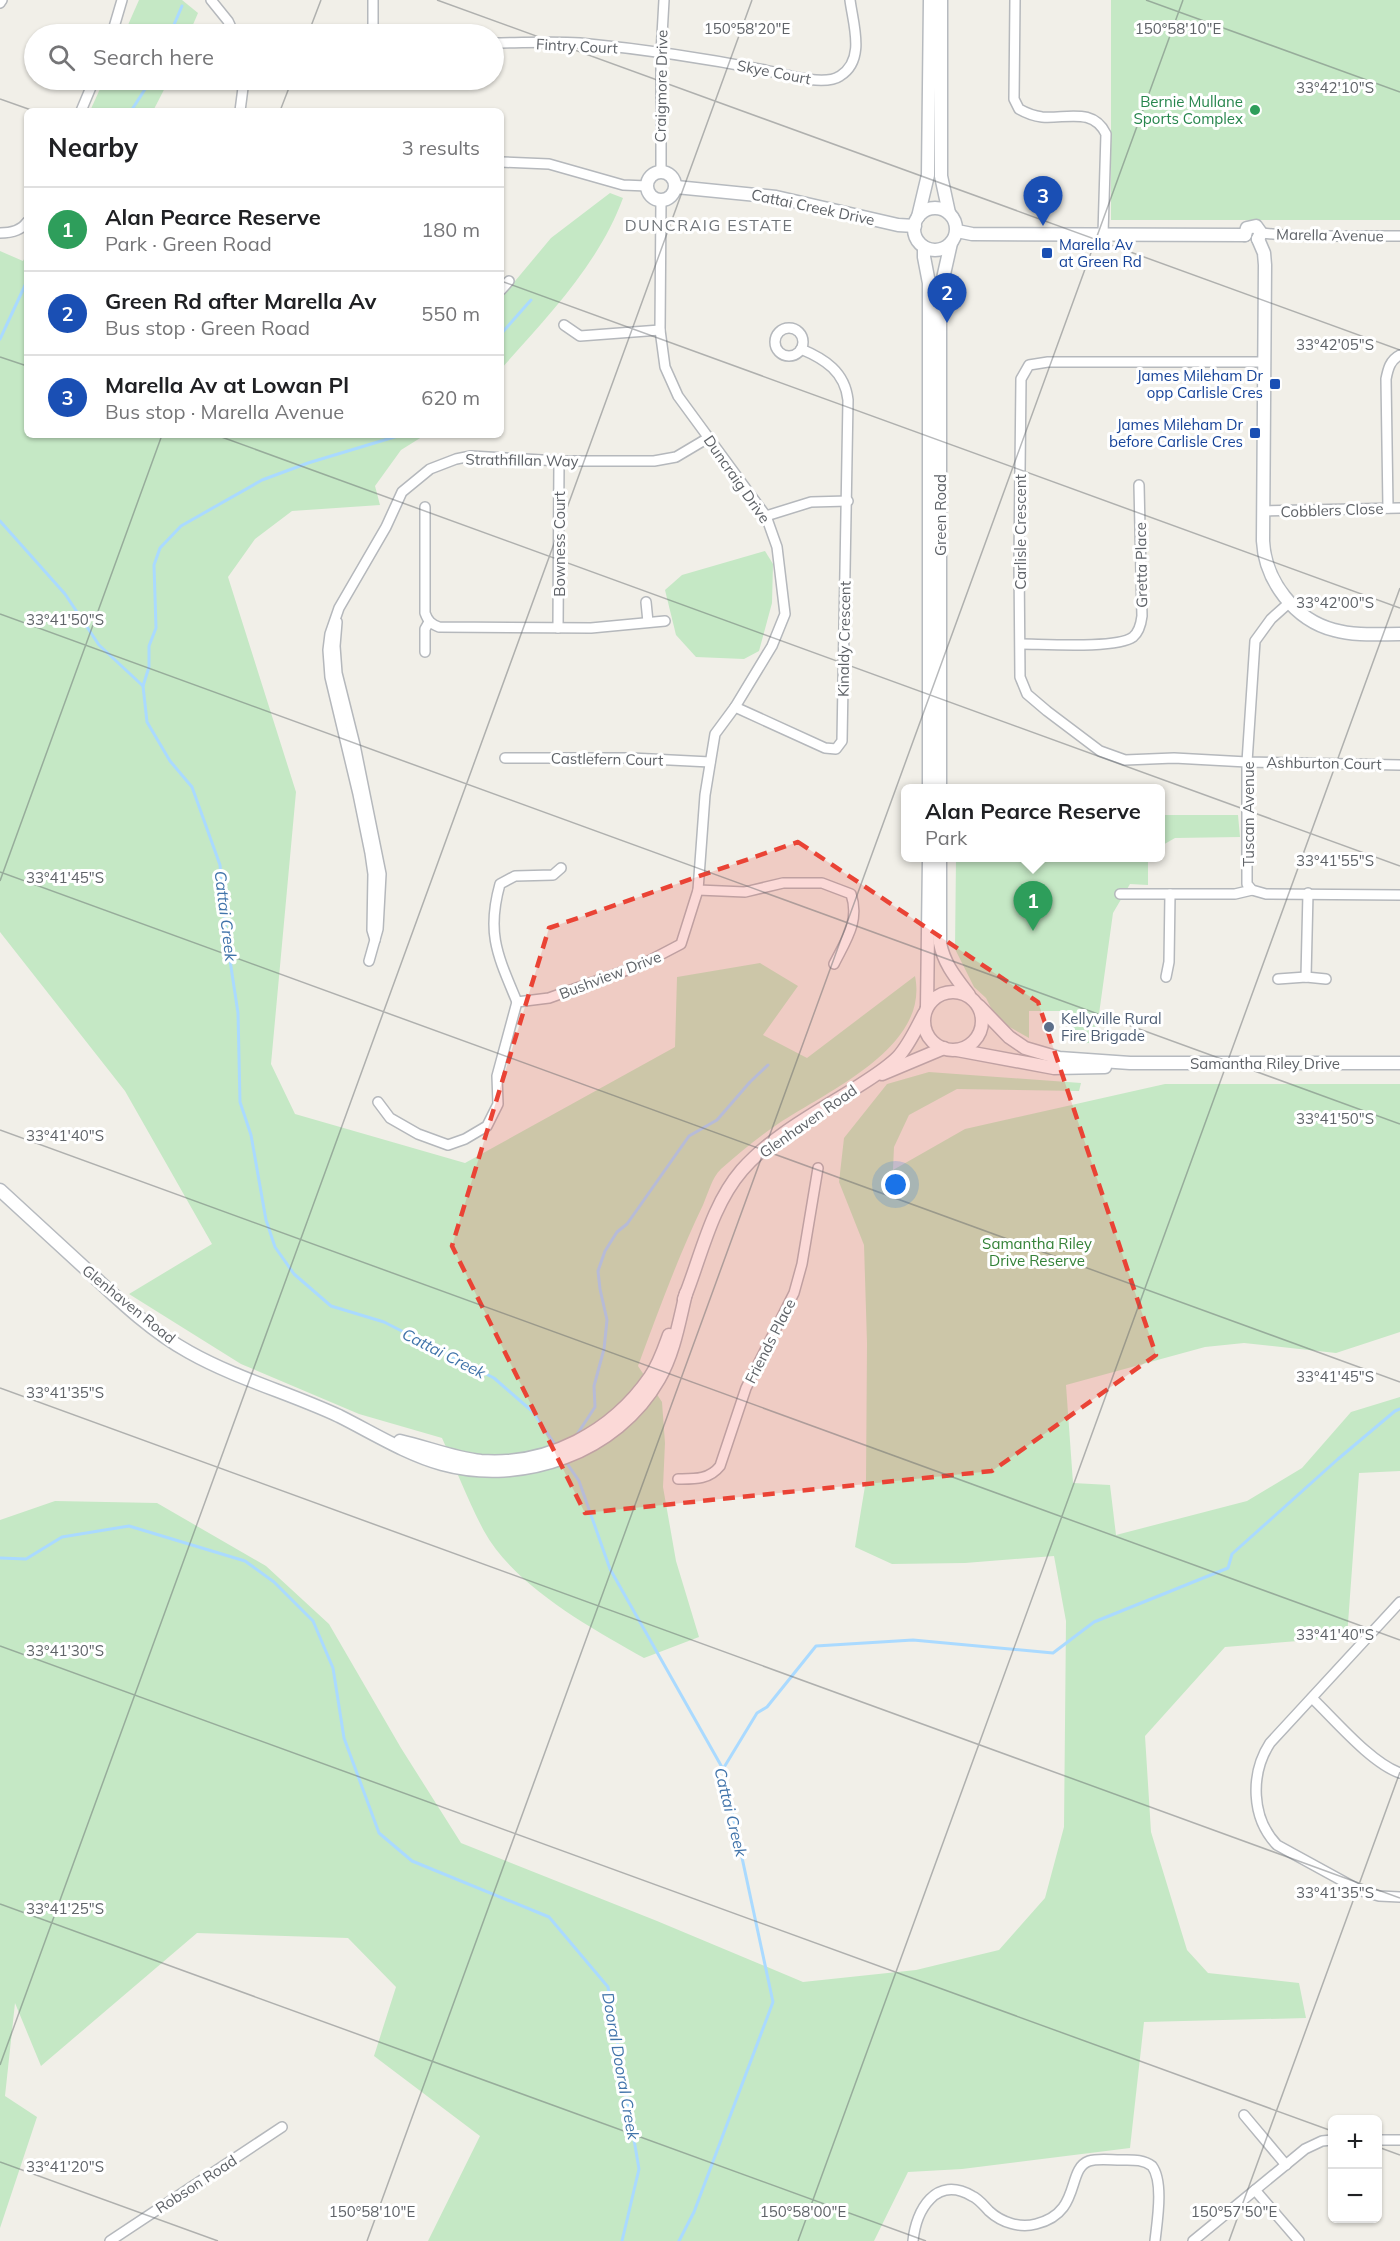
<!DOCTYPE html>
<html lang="en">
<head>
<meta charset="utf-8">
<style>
  :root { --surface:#fff; --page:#f2f2f2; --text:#202124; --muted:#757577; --line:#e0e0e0; --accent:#111827 }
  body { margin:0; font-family:Mulish,sans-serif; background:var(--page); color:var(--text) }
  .controls { position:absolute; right:18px; bottom:18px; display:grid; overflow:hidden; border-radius:9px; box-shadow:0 2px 4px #0004 }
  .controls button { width:54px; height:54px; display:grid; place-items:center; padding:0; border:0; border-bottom:2px solid var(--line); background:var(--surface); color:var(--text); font:30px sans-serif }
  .you { position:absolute; left:896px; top:1185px; width:21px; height:21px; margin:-15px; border:4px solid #fff; border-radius:50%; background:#1a73e8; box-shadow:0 0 0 9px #1a73e833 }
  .badge { display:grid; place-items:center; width:39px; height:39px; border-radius:50%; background:var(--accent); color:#fff; font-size:20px; font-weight:700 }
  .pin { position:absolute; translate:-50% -50px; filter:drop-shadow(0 2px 3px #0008) }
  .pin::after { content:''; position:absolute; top:32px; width:21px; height:18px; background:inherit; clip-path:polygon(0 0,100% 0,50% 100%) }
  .popup { position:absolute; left:901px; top:784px; width:264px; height:78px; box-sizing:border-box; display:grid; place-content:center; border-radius:9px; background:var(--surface); filter:drop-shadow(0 2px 4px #0005); font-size:20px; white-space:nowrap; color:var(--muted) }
  .popup b { font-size:22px; color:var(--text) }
  .popup::after { content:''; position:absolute; left:50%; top:100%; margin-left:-12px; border:12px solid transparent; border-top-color:var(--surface) }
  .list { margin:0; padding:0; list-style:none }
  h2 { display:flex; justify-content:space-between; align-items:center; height:78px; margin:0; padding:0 24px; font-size:26px }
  h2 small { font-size:20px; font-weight:400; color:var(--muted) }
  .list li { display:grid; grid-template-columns:39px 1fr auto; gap:18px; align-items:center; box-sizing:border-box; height:84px; padding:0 24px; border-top:2px solid var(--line) }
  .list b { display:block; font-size:22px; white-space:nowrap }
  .list p { margin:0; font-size:20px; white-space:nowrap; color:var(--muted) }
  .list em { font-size:20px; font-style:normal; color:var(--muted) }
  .icon { flex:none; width:33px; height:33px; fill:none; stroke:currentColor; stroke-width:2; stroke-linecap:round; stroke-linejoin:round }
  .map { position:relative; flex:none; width:1400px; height:2241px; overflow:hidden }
  .search { position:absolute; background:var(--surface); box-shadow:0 2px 4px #0004; left:24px; top:24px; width:480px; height:66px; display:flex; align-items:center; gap:15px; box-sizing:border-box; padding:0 21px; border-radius:33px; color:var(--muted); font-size:22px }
  .panel { position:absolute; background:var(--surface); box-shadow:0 2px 4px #0004; left:24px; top:108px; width:480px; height:330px; border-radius:9px }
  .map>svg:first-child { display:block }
  .green { fill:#c5e8c5 }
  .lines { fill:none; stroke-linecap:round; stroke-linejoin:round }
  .stream { stroke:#aadaff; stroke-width:3 }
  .street-casing { stroke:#b5b8bc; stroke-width:12 }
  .secondary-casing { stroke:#b6babf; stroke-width:15 }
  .street { stroke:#fff; stroke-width:9 }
  .secondary { stroke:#fff; stroke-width:12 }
  .marked { fill:#ea4335; fill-opacity:0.2; stroke:#ea4335; stroke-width:4.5; stroke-dasharray:12 8; stroke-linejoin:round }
  .ticks { fill:none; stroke:#5f6368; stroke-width:1.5; stroke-opacity:0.45 }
  .leisure-dot { fill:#2e9e5b; stroke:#fff; stroke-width:2 }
  .transit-dot { fill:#1a4fb4; stroke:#fff; stroke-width:2 }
  .service-dot { fill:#5c6f8a; stroke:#fff; stroke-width:2 }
  .labels { text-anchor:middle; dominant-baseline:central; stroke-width:6; stroke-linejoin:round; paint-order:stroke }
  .street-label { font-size:15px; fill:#5f6368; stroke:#fff }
  .leisure-label { font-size:15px; fill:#27864d; stroke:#fff; text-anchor:end }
  .transit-label { font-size:15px; fill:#164399; stroke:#fff; text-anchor:end }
  .service-label { font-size:15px; fill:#4e5e75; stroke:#fff; text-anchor:start }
  .park-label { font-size:15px; fill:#348238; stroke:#fff }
  .neighbourhood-label { font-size:16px; letter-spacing:1.5px; fill:#70757a; stroke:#fff }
  .water-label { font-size:16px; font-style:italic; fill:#4174aa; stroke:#fff }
  .ticks-label { font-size:15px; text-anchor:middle; fill:#5f6368; stroke:#fff; stroke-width:6; stroke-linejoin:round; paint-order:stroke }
</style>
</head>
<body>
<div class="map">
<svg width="1400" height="2241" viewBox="0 0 1400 2241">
  <rect width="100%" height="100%" fill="#f1efe8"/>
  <g class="green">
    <polygon points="139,0 182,0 198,13 189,34 124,34"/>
    <rect x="1111" y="0" width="289" height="220"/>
    <polygon points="104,80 169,80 153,111 90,111"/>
    <path d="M610,193L623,198C599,264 547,317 501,369V298L551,238Z"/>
    <path d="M0,251L23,261L27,253V435H425L401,450L375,486L380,505L292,511L255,539L228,577L296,792L271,1064L295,1114L465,1163L675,1047L677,977L760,963L798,986L763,1035L807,1058L915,976C930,1049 824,1092 775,1126C756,1139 738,1154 721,1169C712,1177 708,1194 703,1205C678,1257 658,1312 638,1366L662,1402L665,1443L663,1487L676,1561L699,1637L644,1658C591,1628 514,1586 484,1531C468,1501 456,1469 442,1438L359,1414L241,1364L129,1294L212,1244L125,1091L0,932Z"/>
    <polygon points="765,551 773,564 772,603 759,651 744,659 696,657 676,635 665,590 682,575"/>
    <polygon points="1161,815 1238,815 1240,837 1175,838 1161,846"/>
    <polygon points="956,858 1148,858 1148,885 1130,884 1113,913 1095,1043 1070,1043 1069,1011 1029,1011 1029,1038 997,1020 986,998 974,987 955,949"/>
    <polygon points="929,1072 1081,1083 1079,1091 957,1089 909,1115 894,1147 893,1170 965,1129 1165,1084 1400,1084 1400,1332 1336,1353 1244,1343 1205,1347 1066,1385 1073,1483 1110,1485 1116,1535 1247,1501 1302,1468 1351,1412 1400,1397 1400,1471 1359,1473 1347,1637 1225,1647 1145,1736 1151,1832 1187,1950 1208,1973 1299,1983 1306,2018 1144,2022 1130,2148 962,2169 908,2172 874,2241 428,2241 480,2136 374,2056 396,1987 348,1938 197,1933 41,2066 15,2003 5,2096 37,2117 0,2228 0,1520 55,1501 157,1503 266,1566 329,1624 401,1748 461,1843 657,1921 803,1982 916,1970 999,1950 1045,1898 1064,1827 1066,1621 1054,1556 965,1563 892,1564 855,1547 866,1480 867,1343 864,1245 839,1182 844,1138 887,1084"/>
  </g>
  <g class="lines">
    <g class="stream">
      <polyline points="170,34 182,6"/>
      <polyline points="131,111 151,80"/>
      <polyline points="501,334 531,300"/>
      <polyline points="0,339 27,281"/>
      <polyline points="0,521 65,594 99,645 143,686 147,722 170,761 192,787 220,865 226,934 238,1013 240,1102 251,1135 266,1220 275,1247 294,1274 331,1306 384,1322 494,1378 533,1412 556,1446"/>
      <polyline points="143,686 149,667 149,646 156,628 154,565 160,548 181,526 262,480 308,463 401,435"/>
      <polyline points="576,1436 595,1407 594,1386 604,1349 607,1320 600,1289 598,1271 605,1251 617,1232 627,1224 689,1136 717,1120 750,1082 768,1065"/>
      <polyline points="566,1462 579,1481 610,1569 723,1769 773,2002 694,2212 679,2241"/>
      <polyline points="0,1558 26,1559 62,1537 129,1526 245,1561 274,1582 313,1621 333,1668 344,1738 379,1833 412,1861 549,1917 608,1987 639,2169 622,2241"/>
      <polyline points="723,1769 757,1713 767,1707 816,1646 913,1640 1053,1653 1094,1622 1228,1568 1232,1554 1338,1459 1395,1411 1400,1409"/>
    </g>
    <g class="street-casing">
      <g id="street">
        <polyline points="211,0 228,21 234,34"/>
        <polyline points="373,0 373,30 375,34"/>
        <path d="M1015,0L1014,99L1019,109C1026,113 1034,116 1042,117C1066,119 1093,107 1106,134L1103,234"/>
        <polyline points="0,3 2,0"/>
        <polyline points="112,34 122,0"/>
        <path d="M494,43C522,43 552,41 580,43C642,49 704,58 765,70C783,74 824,87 840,76C866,60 853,24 850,0"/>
        <polyline points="81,111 94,80"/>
        <polyline points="240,111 244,80"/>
        <polyline points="501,162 549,164 623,185 647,186"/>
        <polyline points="661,172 661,53 664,0"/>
        <path d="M0,233C10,233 21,231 27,222"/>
        <polyline points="1261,233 1296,236 1400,236"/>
        <polyline points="501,290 509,281"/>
        <polyline points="564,325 580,336 660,330"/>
        <circle cx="789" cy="342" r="14"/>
        <polyline points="1264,362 1048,362 1029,365 1021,379 1019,562 1020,677 1027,694 1047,711 1100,751 1125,760 1174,758 1247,762 1400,765"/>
        <path d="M425,507V613C428,621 431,624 439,627L591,628L665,621"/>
        <path d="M1388,508L1386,379C1388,369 1390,360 1400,355"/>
        <polyline points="1264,511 1400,508"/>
        <polyline points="766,516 811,502 848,501"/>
        <polyline points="646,602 648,622"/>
        <polyline points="1290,602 1271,619 1255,641 1247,762 1247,884 1252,890 1266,894 1400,895"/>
        <polyline points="337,622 335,646 337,673 355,745 381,874 378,929 369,961"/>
        <polyline points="558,628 559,461"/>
        <path d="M1021,644C1043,644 1117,649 1133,637C1139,632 1141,624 1142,616L1139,485"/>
        <polyline points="425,652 425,629 429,622"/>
        <path d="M735,707L825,748L836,749L842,741L848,400C845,372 825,359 801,349"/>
        <polyline points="505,758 631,758 710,762"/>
        <path d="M698,890L745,892L783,883H822L851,894C860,921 846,940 834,964"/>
        <polyline points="1120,894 1235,894 1252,890"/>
        <polyline points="375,940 372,930 373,874 370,853 358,794 330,677 328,650 330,634 339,608 386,527 402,492 430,469 456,459 471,456 559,461 654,461 676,457 708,438"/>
        <polyline points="1166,977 1169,962 1170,894"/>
        <polyline points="1306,977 1308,893"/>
        <polyline points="1278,979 1306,977 1326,979"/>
        <polyline points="517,1002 549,998 641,965 681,944 698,890 705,795 715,734 735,707 772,646 785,614 777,547 766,516 678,396 665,367 660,330 661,201"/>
        <path d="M517,1002C498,956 486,934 500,884L515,876L553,875L561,868"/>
        <polyline points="378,1102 390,1118 418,1134 448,1145 465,1139 487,1126 498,1104 497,1076 517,1002"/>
        <path d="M678,1479C694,1479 709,1480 720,1466L746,1388L794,1293L802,1264L818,1168"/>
        <path d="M1400,1602L1270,1743C1250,1774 1251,1818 1277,1845L1361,1891L1379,1896L1400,1897"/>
        <path d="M1312,1698C1335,1720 1371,1763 1400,1773"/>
        <polyline points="1244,2115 1286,2165"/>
        <polyline points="1378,2140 1400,2140"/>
        <polyline points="1255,2190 1299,2241"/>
        <polyline points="110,2241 282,2127"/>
        <path d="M913,2241C916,2210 936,2175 972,2196C979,2199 984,2206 989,2211C1002,2223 1020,2228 1036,2224C1082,2213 1066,2169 1089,2161C1098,2158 1111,2160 1121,2160C1132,2160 1143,2159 1152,2166C1164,2182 1157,2222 1155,2241"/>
        <polyline points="1193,2241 1305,2149 1322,2141 1332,2140"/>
      </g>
    </g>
    <g class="secondary-casing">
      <g id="secondary">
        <polyline points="941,0 941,176 949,213"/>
        <circle cx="661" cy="186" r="14"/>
        <polyline points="676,187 776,197 898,225 915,226"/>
        <circle cx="935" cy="229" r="21"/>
        <polyline points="918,217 928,175 930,0"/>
        <polyline points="957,231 972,234 1245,235"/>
        <polyline points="1245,235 1247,228 1256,226 1261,233 1258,239"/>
        <path d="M1258,239L1264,253L1265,265L1263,541C1265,581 1295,620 1334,630C1355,636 1379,634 1400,634"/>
        <polyline points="924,247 924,257 929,283 929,788"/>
        <polyline points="940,788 940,304 942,283 951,243"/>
        <path d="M940,858V943C944,964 956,978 969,995"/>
        <circle cx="953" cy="1021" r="29"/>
        <polyline points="979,1006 1009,1037 1025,1048 1059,1058 1130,1063 1400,1063"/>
        <polyline points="927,1007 929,858"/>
        <polyline points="957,1050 1054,1068 1105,1067"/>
        <polyline points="882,1074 944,1048"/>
        <path d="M0,1190C29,1217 58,1243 87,1270C119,1300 151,1331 189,1352C237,1379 290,1393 339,1416C373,1433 406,1454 442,1464C522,1486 617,1453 659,1379C674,1353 679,1322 686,1293"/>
        <path d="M684,1299C701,1257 711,1206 742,1170C771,1137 812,1115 849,1092C866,1081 884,1071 898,1057C909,1045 916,1029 924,1014"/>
        <path d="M400,1441C427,1447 453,1458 481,1461C548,1466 612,1432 650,1377C659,1364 664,1349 669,1335"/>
      </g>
    </g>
    <use href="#street" class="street"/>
    <use href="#secondary" class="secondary"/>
  </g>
  <path class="marked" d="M798,842L1038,1002L1156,1355L992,1471L585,1513L452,1246L549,928Z"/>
  <path class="ticks" d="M437,0L1400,350M1146,0L1400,92M308,34L321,0M0,99L34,111M280,111L292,80M501,281L1400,608M0,357L27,366M216,435L1400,866M0,614L1400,1124M0,872L1400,1382M0,881L162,435M0,1130L1400,1640M0,1388L1400,1898M0,1646L1332,2131M0,1904L926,2241M0,2065L752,0M1378,2147L1400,2155M0,2162L218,2241M367,2241L1183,0M798,2241L1400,588M1229,2241L1400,1772"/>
  <circle class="leisure-dot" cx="1255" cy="110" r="6"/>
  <g class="transit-dot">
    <rect x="1041" y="247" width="12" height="12" rx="3"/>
    <rect x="1269" y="378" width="12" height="12" rx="3"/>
    <rect x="1249" y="427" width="12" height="12" rx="3"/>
  </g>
  <circle class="service-dot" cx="1049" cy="1027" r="6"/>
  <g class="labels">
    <g class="street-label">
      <text transform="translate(577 46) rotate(3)">Fintry Court</text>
      <text transform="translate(774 72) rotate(11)">Skye Court</text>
      <text transform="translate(661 86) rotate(-89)">Craigmore Drive</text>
      <text transform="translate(813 207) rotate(12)">Cattai Creek Drive</text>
      <text transform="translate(1330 235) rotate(1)">Marella Avenue</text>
      <text transform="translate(522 460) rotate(1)">Strathfillan Way</text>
      <text transform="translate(737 479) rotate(55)">Duncraig Drive</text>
      <text transform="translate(1332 510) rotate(-2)">Cobblers Close</text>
      <text transform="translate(940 515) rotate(-90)">Green Road</text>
      <text transform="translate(1020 532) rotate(-90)">Carlisle Crescent</text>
      <text transform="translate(559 544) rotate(-90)">Bowness Court</text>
      <text transform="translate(1141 565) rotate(-91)">Gretta Place</text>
      <text transform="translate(844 639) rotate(-89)">Kinaldy Crescent</text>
      <text transform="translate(607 759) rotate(1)">Castlefern Court</text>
      <text transform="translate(1324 763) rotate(1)">Ashburton Court</text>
      <text transform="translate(1248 814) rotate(-90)">Tuscan Avenue</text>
      <text transform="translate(610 975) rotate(-21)">Bushview Drive</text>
      <text x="1265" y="1063">Samantha Riley Drive</text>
      <text transform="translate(808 1121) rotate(-35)">Glenhaven Road</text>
      <text transform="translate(129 1304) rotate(39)">Glenhaven Road</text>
      <text transform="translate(770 1341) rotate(-63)">Friends Place</text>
      <text transform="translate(196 2184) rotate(-33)">Robson Road</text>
    </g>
    <g class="leisure-label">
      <text x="1243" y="101">Bernie Mullane<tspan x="1243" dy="17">Sports Complex</tspan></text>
    </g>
    <g class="transit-label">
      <text x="1059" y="244" text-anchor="start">Marella Av<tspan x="1059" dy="17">at Green Rd</tspan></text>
      <text x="1263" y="375">James Mileham Dr<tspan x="1263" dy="17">opp Carlisle Cres</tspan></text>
      <text x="1243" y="424">James Mileham Dr<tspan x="1243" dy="17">before Carlisle Cres</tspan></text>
    </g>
    <g class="service-label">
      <text x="1061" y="1018">Kellyville Rural<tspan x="1061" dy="17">Fire Brigade</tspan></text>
    </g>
    <g class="park-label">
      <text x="1037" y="1243">Samantha Riley<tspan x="1037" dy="17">Drive Reserve</tspan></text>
    </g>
    <g class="neighbourhood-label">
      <text x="709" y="225">DUNCRAIG ESTATE</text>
    </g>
    <g class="water-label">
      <text transform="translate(226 916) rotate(83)">Cattai Creek</text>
      <text transform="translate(444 1353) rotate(27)">Cattai Creek</text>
      <text transform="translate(731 1812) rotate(76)">Cattai Creek</text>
      <text transform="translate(621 2066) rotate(80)">Dooral Dooral Creek</text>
    </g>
  </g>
  <g class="ticks-label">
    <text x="747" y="34">150°58'20"E</text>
    <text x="1178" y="34">150°58'10"E</text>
    <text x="1335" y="93">33°42'10"S</text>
    <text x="1335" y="350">33°42'05"S</text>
    <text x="1335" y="608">33°42'00"S</text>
    <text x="65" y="625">33°41'50"S</text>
    <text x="1335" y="866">33°41'55"S</text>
    <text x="65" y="883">33°41'45"S</text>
    <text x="1335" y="1124">33°41'50"S</text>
    <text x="65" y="1141">33°41'40"S</text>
    <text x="1335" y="1382">33°41'45"S</text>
    <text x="65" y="1398">33°41'35"S</text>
    <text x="1335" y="1640">33°41'40"S</text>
    <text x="65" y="1656">33°41'30"S</text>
    <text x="1335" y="1898">33°41'35"S</text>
    <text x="65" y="1914">33°41'25"S</text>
    <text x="65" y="2172">33°41'20"S</text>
    <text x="372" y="2217">150°58'10"E</text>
    <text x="803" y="2217">150°58'00"E</text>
    <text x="1234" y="2217">150°57'50"E</text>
  </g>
</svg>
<div class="controls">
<button>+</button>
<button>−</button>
</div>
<div class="you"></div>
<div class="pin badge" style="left:1033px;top:931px;background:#2e9e5b">1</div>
<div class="popup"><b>Alan Pearce Reserve</b>Park</div>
<div class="pin badge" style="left:947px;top:323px;background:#1a4fb4">2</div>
<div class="pin badge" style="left:1043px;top:226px;background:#1a4fb4">3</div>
<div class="search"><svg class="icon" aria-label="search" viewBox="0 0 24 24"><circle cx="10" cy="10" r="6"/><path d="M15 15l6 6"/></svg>Search here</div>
<section class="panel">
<h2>Nearby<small>3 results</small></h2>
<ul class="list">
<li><span class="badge" style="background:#2e9e5b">1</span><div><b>Alan Pearce Reserve</b><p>Park · Green Road</p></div><em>180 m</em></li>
<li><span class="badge" style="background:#1a4fb4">2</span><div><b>Green Rd after Marella Av</b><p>Bus stop · Green Road</p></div><em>550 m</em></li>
<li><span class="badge" style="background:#1a4fb4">3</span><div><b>Marella Av at Lowan Pl</b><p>Bus stop · Marella Avenue</p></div><em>620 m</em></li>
</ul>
</section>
</div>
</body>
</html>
